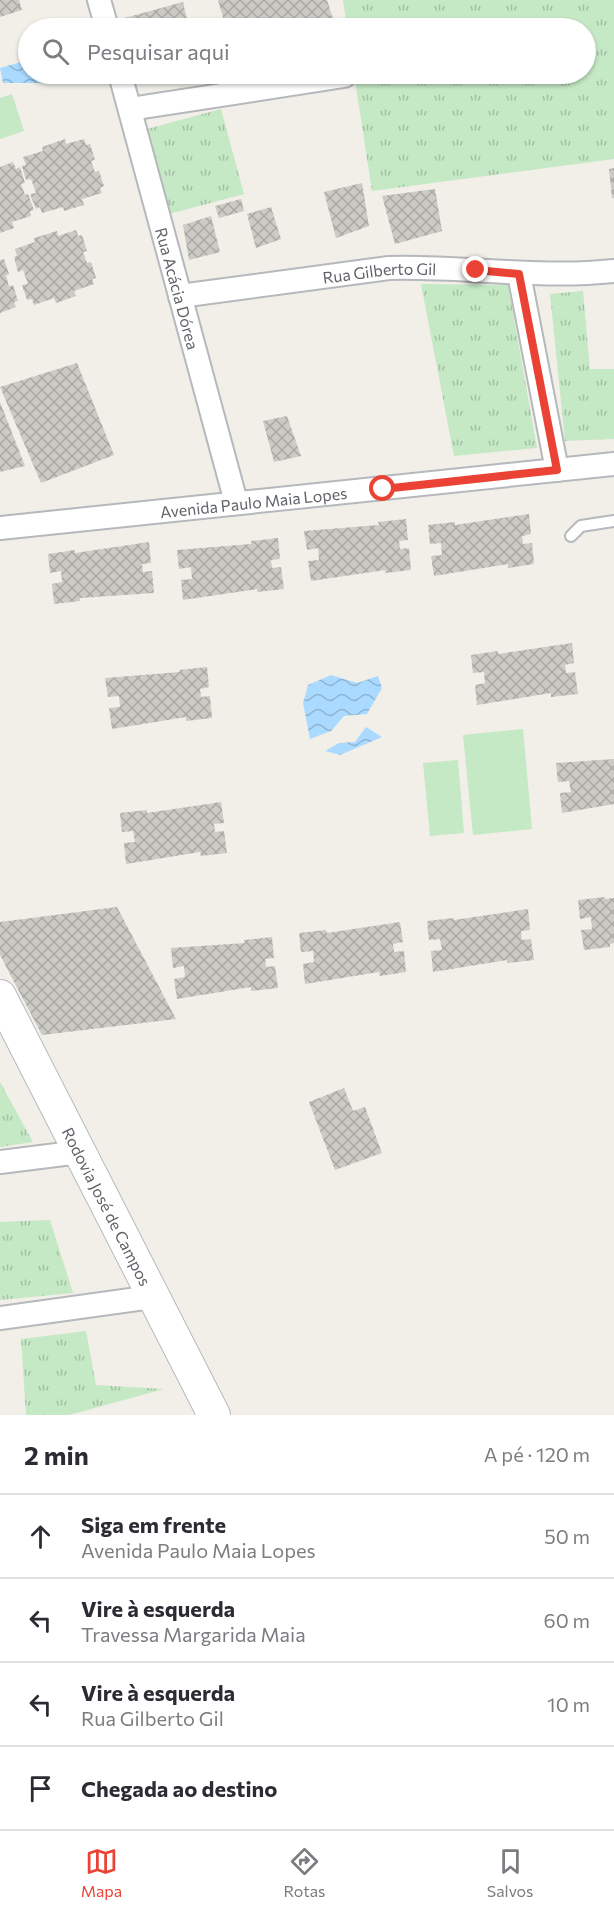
<!DOCTYPE html>
<html lang="pt">
<head>
<meta charset="utf-8">
<style>
  :root { --surface:#fff; --page:#f2f2f3; --text:#2b2b33; --muted:#7c7c81; --line:#e1e1e2; --accent:#ea4335 }
  body { margin:0; font-family:Commissioner,sans-serif; background:var(--page); color:var(--text) }
  .stop { position:absolute; width:18px; height:18px; margin:-14px; border:4px solid #ea4335; border-radius:50%; background:#fff }
  .stop.end { background:#ea4335; border-color:#fff; box-shadow:0 2px 6px #0008 }
  .list { margin:0; padding:0; list-style:none }
  h2 { display:flex; justify-content:space-between; align-items:center; height:78px; margin:0; padding:0 24px; font-size:26px }
  h2 small { font-size:20px; font-weight:400; color:var(--muted) }
  .list li { display:grid; grid-template-columns:39px 1fr auto; gap:18px; align-items:center; box-sizing:border-box; height:84px; padding:0 24px; border-top:2px solid var(--line) }
  .list b { display:block; font-size:22px; white-space:nowrap }
  .list p { margin:0; font-size:20px; white-space:nowrap; color:var(--muted) }
  .list em { font-size:20px; font-style:normal; color:var(--muted) }
  .icon { flex:none; width:33px; height:33px; fill:none; stroke:currentColor; stroke-width:2; stroke-linecap:round; stroke-linejoin:round }
  .map { position:relative; flex:none; width:614px; height:1415px; overflow:hidden }
  .search { position:absolute; background:var(--surface); box-shadow:0 2px 4px #0004; left:18px; right:18px; top:18px; height:66px; display:flex; align-items:center; gap:15px; box-sizing:border-box; padding:0 21px; border-radius:33px; color:var(--muted); font-size:22px }
  .sheet { height:414px; background:var(--surface) }
  nav { display:flex; justify-content:space-around; align-items:center; box-sizing:border-box; height:84px; border-top:2px solid var(--line); background:var(--surface); font-size:16px; color:var(--muted) }
  nav a { display:grid; justify-items:center; gap:3px }
  nav .on { color:var(--accent) }
  .map>svg:first-child { display:block }
  .grass { fill:url(#grass-tufts) }
  .pitch { fill:#c5e8c5 }
  .water { fill:url(#water-waves) }
  .building { fill:url(#building-cross-hatch) }
  .lines { fill:none; stroke-linecap:round; stroke-linejoin:round }
  .service-casing { stroke:#b5b8bc; stroke-width:14 }
  .minor-casing { stroke:#b5b8bc; stroke-width:26 }
  .secondary-casing { stroke:#b6babf; stroke-width:34 }
  .service { stroke:#fff; stroke-width:10 }
  .minor { stroke:#fff; stroke-width:22 }
  .secondary { stroke:#fff; stroke-width:32 }
  .route { stroke:#ea4335; stroke-width:8 }
  .labels { text-anchor:middle; dominant-baseline:central; stroke-width:6; stroke-linejoin:round; paint-order:stroke }
  .street-label { font-size:16px; fill:#5f6368; stroke:#fff }
</style>
</head>
<body>
<div class="map">
<svg width="614" height="1415" viewBox="0 0 614 1415">
  <defs>
    <pattern id="grass-tufts" width="24" height="20" patternUnits="userSpaceOnUse" patternTransform="scale(1.5)"><rect width="24" height="20" fill="#c5e8c5"/><path d="M3 7l-1-3M5 7V3M7 7l1-3M15 17l-1-3M17 17v-4M19 17l1-3" fill="none" stroke="#a3c0a4"/></pattern>
    <pattern id="water-waves" width="16" height="10" patternUnits="userSpaceOnUse" patternTransform="scale(1.5)"><rect width="16" height="10" fill="#aadaff"/><path d="M0 5q4-4 8 0t8 0" fill="none" stroke="#8eb4d2"/></pattern>
    <pattern id="building-cross-hatch" width="8" height="8" patternUnits="userSpaceOnUse" patternTransform="scale(1.5)"><rect width="8" height="8" fill="#cccac5"/><path d="M0 0l8 8M0 8l8-8" fill="none" stroke="#a9a8a4"/></pattern>
  </defs>
  <rect width="100%" height="100%" fill="#f1efe8"/>
  <g class="grass">
    <polygon points="343,0 614,0 614,159 372,191 354,74 586,74 586,28 347,28"/>
    <polygon points="221,109 244,194 158,217 136,132"/>
    <polygon points="421,284 508,285 537,448 454,456"/>
    <polygon points="583,291 590,369 614,369 614,439 565,441 550,294"/>
    <polygon points="0,1082 33,1142 0,1147"/>
    <polygon points="50,1220 73,1293 0,1300 0,1222"/>
    <polygon points="86,1331 96,1385 164,1389 69,1415 26,1415 21,1339"/>
  </g>
  <g class="pitch">
    <polygon points="12,94 24,131 0,139 0,98"/>
    <polygon points="523,729 532,829 473,835 463,735"/>
    <polygon points="458,760 464,833 430,836 423,763"/>
  </g>
  <g class="water">
    <polygon points="28,60 28,74 44,74 44,83 3,83 0,68"/>
    <polygon points="331,675 357,683 378,676 382,688 367,714 344,716 331,731 310,739 303,703 308,685"/>
    <polygon points="366,727 382,737 340,755 325,751 339,743 355,742"/>
  </g>
  <g class="building">
    <polygon points="0,0 19,0 22,10 0,17"/>
    <polygon points="218,0 327,0 336,28 226,28"/>
    <polygon points="183,2 189,28 124,28 121,19"/>
    <polygon points="137,74 181,74 140,84"/>
    <polygon points="65,139 66,144 84,139 86,145 90,144 95,160 91,161 95,172 99,171 104,186 100,188 102,193 82,199 84,205 64,211 63,207 42,213 40,207 36,209 30,194 36,193 31,179 26,180 22,166 26,165 23,157 43,151 42,147"/>
    <polygon points="13,162 16,169 20,167 25,183 21,184 25,195 28,194 34,210 30,211 31,216 12,222 14,228 0,233 0,167"/>
    <polygon points="614,168 614,198 612,198 609,169"/>
    <polygon points="362,183 369,226 336,238 324,192"/>
    <polygon points="435,189 442,231 395,244 382,196"/>
    <polygon points="241,199 244,211 219,218 215,206"/>
    <polygon points="271,207 281,239 256,248 247,214"/>
    <polygon points="211,216 220,252 189,260 183,225"/>
    <polygon points="76,230 78,236 82,235 87,251 83,252 87,263 91,262 96,278 92,279 94,284 74,291 76,296 56,303 54,298 34,305 32,299 27,300 22,285 28,284 23,270 18,272 14,257 17,256 15,249 35,242 34,238 57,231 58,236"/>
    <polygon points="4,259 9,274 6,275 9,287 13,285 18,301 14,302 16,307 0,313 0,260"/>
    <polygon points="77,363 114,455 41,483 0,387"/>
    <polygon points="0,402 25,466 0,472"/>
    <polygon points="287,416 301,456 274,462 263,421"/>
    <polygon points="529,514 531,534 522,536 523,544 532,543 534,564 508,568 508,564 434,576 431,556 442,555 441,543 430,544 428,525 455,522 455,525"/>
    <polygon points="406,519 408,540 399,541 400,549 409,548 411,570 385,573 385,570 311,581 308,561 319,560 318,548 307,550 304,531 379,525 378,522"/>
    <polygon points="278,538 280,559 271,560 272,568 281,567 284,589 257,592 257,589 183,600 181,580 192,579 191,567 179,569 177,550 251,544 251,541"/>
    <polygon points="149,542 151,563 142,564 143,572 152,571 154,593 80,598 80,601 54,604 52,584 62,582 61,571 50,573 48,554 75,550 75,553"/>
    <polygon points="572,643 574,663 565,665 566,673 575,672 578,694 551,697 551,693 477,705 475,685 485,683 484,672 473,673 471,655 498,651 498,654"/>
    <polygon points="207,667 209,687 200,689 201,697 210,696 212,718 186,721 186,717 112,729 109,708 120,707 119,696 108,697 105,678 180,672 179,670"/>
    <polygon points="614,759 614,804 562,813 560,793 571,792 569,781 558,782 556,763"/>
    <polygon points="221,802 224,823 214,824 215,832 224,831 227,853 201,856 200,852 126,864 124,843 135,842 133,831 122,832 120,813 147,810 147,813"/>
    <polygon points="605,897 605,899 614,898 614,943 610,944 610,947 584,950 581,930 592,929 591,917 580,919 578,900"/>
    <polygon points="117,907 176,1019 42,1035 0,955 0,922"/>
    <polygon points="528,909 530,930 521,931 522,940 531,939 534,960 507,963 507,960 433,972 431,951 442,950 440,939 429,940 427,921 454,918 454,920"/>
    <polygon points="400,922 403,942 393,944 394,952 404,951 406,972 380,976 379,972 305,984 303,964 314,962 313,951 301,952 299,933 326,930 327,933"/>
    <polygon points="272,937 274,958 265,959 266,967 275,966 278,988 251,991 251,987 177,999 174,979 185,977 184,966 173,968 171,948 245,943 244,940"/>
    <polygon points="344,1088 353,1111 365,1107 382,1153 335,1170 309,1102"/>
  </g>
  <g class="lines">
    <g class="service-casing">
      <polyline id="service" points="571,536 581,526 614,521"/>
    </g>
    <g class="minor-casing">
      <g id="minor">
        <polyline points="99,0 107,28"/>
        <path id="s1" d="M120,74L236,502"/>
        <polyline points="130,109 344,76"/>
        <polyline points="519,274 557,470"/>
        <path id="s2" d="M180,296L389,268C465,266 539,279 614,271"/>
        <path id="s3" d="M0,528L614,464"/>
        <polyline points="0,1162 80,1152"/>
        <polyline points="0,1318 152,1297"/>
      </g>
    </g>
    <g class="secondary-casing">
      <g id="secondary">
        <path id="s4" d="M0,996L214,1415"/>
      </g>
    </g>
    <use href="#service" class="service"/>
    <use href="#minor" class="minor"/>
    <use href="#secondary" class="secondary"/>
  </g>
  <g class="lines">
    <polyline class="route" points="383,489 557,470 519,274 476,270"/>
  </g>
  <g class="labels">
    <g class="street-label">
      <text stroke="none"><textPath href="#s2" startOffset="201">Rua Gilberto Gil</textPath></text>
      <text stroke="none"><textPath href="#s1" startOffset="222">Rua Acácia Dórea</textPath></text>
      <text stroke="none"><textPath href="#s3" startOffset="255">Avenida Paulo Maia Lopes</textPath></text>
      <text stroke="none"><textPath href="#s4" startOffset="236">Rodovia José de Campos</textPath></text>
    </g>
  </g>
</svg>
<div class="stop" style="left:383px;top:489px"></div>
<div class="stop end" style="left:476px;top:270px"></div>
<div class="search"><svg class="icon" aria-label="search" viewBox="0 0 24 24"><circle cx="10" cy="10" r="6"/><path d="M15 15l6 6"/></svg>Pesquisar aqui</div>
</div>
<section class="sheet">
<h2>2 min<small>A pé · 120 m</small></h2>
<ul class="list">
<li><svg class="icon" aria-label="ahead" viewBox="0 0 24 24"><path d="M12 20V5M6 11l6-6 6 6"/></svg><div><b>Siga em frente</b><p>Avenida Paulo Maia Lopes</p></div><em>50 m</em></li>
<li><svg class="icon" aria-label="left" viewBox="0 0 24 24"><path d="M17 20v-9H6M10 6l-5 5 5 5"/></svg><div><b>Vire à esquerda</b><p>Travessa Margarida Maia</p></div><em>60 m</em></li>
<li><svg class="icon" aria-label="left" viewBox="0 0 24 24"><path d="M17 20v-9H6M10 6l-5 5 5 5"/></svg><div><b>Vire à esquerda</b><p>Rua Gilberto Gil</p></div><em>10 m</em></li>
<li><svg class="icon" aria-label="arrive" viewBox="0 0 24 24"><path d="M6 21V4h12l-3 4 3 4H6"/></svg><div><b>Chegada ao destino</b></div></li>
</ul>
</section>
<nav>
<a class="on"><svg class="icon" aria-label="map" viewBox="0 0 24 24"><path d="M3 6l6-2 6 2 6-2v14l-6 2-6-2-6 2zM9 4v14M15 6v14"/></svg>Mapa</a>
<a><svg class="icon" aria-label="directions" viewBox="0 0 24 24"><path d="M12 3l9 9-9 9-9-9zM9 14v-3h6M13 9l2 2-2 2"/></svg>Rotas</a>
<a><svg class="icon" aria-label="saved" viewBox="0 0 24 24"><path d="M7 4h10v16l-5-4-5 4z"/></svg>Salvos</a>
</nav>
</body>
</html>
